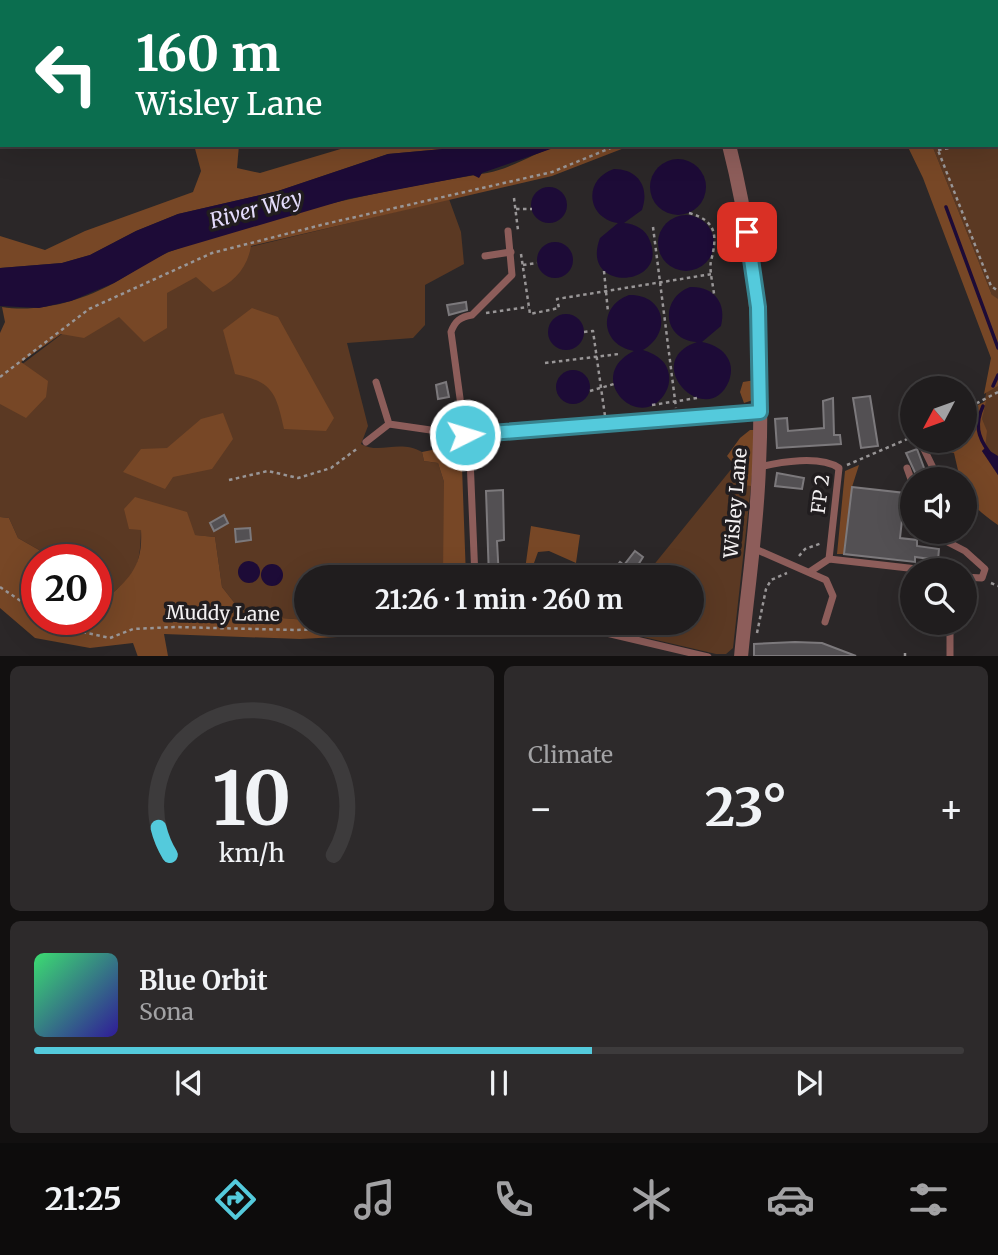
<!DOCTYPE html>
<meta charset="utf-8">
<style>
:root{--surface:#201d1e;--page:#2d2a2b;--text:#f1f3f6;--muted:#a2a2a4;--line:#3d3b3c;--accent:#54cadc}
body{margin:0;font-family:Merriweather,serif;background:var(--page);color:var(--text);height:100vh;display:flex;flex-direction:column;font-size:26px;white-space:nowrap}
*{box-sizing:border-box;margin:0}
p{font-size:23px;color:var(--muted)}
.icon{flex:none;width:38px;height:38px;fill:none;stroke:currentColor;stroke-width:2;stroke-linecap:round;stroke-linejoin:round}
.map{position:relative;height:656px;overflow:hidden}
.side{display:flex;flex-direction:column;gap:10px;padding:10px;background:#121010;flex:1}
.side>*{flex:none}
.guide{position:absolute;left:0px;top:0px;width:999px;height:147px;box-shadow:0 7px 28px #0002,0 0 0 2px var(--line);background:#0b6e4f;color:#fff;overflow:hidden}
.needle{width:46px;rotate:229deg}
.controls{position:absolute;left:900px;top:376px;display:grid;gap:14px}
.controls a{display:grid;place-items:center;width:77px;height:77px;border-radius:50%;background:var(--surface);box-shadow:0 7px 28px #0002,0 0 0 2px var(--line);font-size:35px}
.speed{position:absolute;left:21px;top:544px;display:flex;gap:14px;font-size:35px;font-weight:700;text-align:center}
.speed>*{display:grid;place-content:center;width:91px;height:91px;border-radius:50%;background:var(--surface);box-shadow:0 7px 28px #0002,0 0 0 2px var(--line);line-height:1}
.speed .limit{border:10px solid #d22;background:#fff;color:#111}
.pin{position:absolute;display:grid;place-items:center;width:60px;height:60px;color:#fff;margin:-30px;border-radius:14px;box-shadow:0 4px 10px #0006}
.me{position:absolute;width:77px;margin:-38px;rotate:85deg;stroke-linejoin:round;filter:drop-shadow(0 0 5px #0008)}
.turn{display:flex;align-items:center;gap:24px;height:147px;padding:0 21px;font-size:32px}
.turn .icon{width:91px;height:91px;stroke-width:2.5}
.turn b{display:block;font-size:49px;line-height:60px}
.big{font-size:52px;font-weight:700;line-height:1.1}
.side .card{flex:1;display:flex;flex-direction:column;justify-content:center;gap:10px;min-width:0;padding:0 24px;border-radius:10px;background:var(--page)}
.side .dial{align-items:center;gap:0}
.dial svg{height:182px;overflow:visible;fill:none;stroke:var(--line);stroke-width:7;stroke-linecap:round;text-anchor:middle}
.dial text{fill:var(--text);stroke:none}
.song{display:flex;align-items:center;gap:21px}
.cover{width:84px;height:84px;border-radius:10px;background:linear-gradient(135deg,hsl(140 70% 55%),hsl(250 70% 35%))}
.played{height:7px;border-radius:4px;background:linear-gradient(90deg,var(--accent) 60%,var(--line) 60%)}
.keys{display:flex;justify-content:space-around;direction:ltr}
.heat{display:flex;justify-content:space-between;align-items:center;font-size:38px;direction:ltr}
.side .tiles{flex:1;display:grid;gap:10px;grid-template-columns:1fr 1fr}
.card:last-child{grid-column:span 2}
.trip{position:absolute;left:294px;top:565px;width:410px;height:70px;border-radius:35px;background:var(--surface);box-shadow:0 7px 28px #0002,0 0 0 2px var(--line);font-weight:700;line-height:70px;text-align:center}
.dock{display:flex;height:112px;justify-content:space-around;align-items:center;background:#0d0c0c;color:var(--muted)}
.dock .icon{width:49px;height:49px}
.dock .selected{color:var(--accent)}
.dock b{font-size:32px;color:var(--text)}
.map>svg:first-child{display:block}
.green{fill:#5b3923}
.forest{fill:#774726}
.water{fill:#1d0b37}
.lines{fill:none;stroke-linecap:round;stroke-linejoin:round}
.stream{stroke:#1d0b37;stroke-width:3.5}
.building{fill:#535053;stroke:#7c797c;stroke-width:2}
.path{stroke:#999697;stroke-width:2.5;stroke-dasharray:3.5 3.5;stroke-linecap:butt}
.lane{stroke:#8d5d5a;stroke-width:7}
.street{stroke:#8d5d5a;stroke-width:14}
.route-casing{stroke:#37838f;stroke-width:18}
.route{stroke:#54cadc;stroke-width:12}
.labels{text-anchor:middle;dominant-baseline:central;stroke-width:7;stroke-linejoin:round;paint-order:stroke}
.street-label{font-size:19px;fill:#f4f1f2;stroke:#211d1f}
.water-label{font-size:21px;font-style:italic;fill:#e4dcfc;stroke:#211d1f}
</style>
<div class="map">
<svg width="998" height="657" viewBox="0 0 998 657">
<rect width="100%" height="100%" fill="#2b2728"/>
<g class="green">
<path d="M927,0H998V475C993,468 986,460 983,452C975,434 990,382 991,361C992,347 980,327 975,314L992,295L932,145H998V2Z"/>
<path d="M449,199L461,232L464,264L425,285V325L413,338L347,343L368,426L361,444C380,455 398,439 422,452L424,461L438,463L444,482V577L306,578V620L244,615L222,587L215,537L141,530C140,572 135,574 103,601H96V560H45L39,550L18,538L9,518L0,517V381L91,312L213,256Z"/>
<path d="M733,467L751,486L733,648L726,654H716L605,628L609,623H691V578L644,577Z"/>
</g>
<g class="forest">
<path d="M194,145H239L237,168L260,173L354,145H487L388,154L278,191L178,214L136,231L90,255L62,263L0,268V236L45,250L85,231L193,192L201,171Z"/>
<path d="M562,145H632L552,176L251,246C247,269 234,282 213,292L196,277L167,293V328L144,342L119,317L84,338L61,334L21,362L48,381L46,397L26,418L0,404V333L5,322L2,307C38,313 82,301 114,283C132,273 149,260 169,252C271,213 380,191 487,173C514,168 536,151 562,145Z"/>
<path d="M907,145H932L992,295L998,299V386L984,394L991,358L923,178Z"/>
<path d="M252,308L278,317L334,418L326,431L284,429C276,393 273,382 235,374L223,330Z"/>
<path d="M755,380L756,399L744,403L740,392L743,382Z"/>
<path d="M986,401L982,419L987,431L985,448L982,451L998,475V525C981,513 964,501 964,480L960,479L954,453L931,449L927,441H964V412Z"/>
<path d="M223,413L233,439L212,469L173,477L165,489L123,472L141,449L167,448L201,419Z"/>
<path d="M750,430H756L751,486L743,485L741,473L727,456L740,438Z"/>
<path d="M432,450L452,453L462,467L466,577L443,576L444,482L438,463L424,461L422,452Z"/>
<path d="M859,465L852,487L844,554H837L845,471Z"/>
<path d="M135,497L187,512L195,535L215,537L222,587L244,615L306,620V623H487L486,629L300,639L164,634L168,656L138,657L133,643L90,648L35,638L0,608V517L9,518L18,538L39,550L45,560H37V620H96V601H104C130,578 143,567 141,530L129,529L124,509Z"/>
<path d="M531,526L580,535L576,563L549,551L538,552L534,563L536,577H524Z"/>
</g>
<g class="water">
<path d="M487,145H562L482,173L479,178L473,175L348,199L168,252L114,283L71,301L39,308L0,306V268L62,263L90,255L136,231L178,214L278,191L388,154Z"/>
<circle cx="678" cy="187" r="28"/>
<path d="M614,169C638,169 650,187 642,210L624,223C635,224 646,229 650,241C669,288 579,293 600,238L618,223C586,218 583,179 614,169Z"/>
<circle cx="549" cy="205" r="18"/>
<circle cx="686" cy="243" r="28"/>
<circle cx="555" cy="260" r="18"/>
<path d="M690,287C714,286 727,303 721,326L702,342C721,345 737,360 729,381C708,432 638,362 697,342C663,340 659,299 690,287Z"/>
<path d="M629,295C665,294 673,333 643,350C655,354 667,360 669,375C670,382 668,389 664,395C638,433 583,376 634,351C601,345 597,307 629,295Z"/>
<circle cx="566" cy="332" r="18"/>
<circle cx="573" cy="387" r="17"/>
<path d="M985,448L998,456V475L982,451Z"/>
<circle cx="249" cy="572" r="11"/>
<circle cx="272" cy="575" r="11"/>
</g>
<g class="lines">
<g class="stream">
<path d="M946,207L998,348"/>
<path d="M993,386L998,375"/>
<path d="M983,406C975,424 977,436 989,452"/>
</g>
</g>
<g class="building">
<path d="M466,302L467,310L449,315L447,305Z"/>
<path d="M446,382L449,397L438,399L436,385Z"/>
<path d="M870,396L878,446L861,448L853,398Z"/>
<path d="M833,398L834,435H840L841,444L777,448L775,419L787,418L788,431L824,428L823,401Z"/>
<path d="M917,449L927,476L918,479L906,453Z"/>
<path d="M777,473L804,478L802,489L775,486Z"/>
<path d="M852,487L905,493L900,538L917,540V546L939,549L938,560L915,557V562L844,554Z"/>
<path d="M503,490L504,540L497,541L499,578H489L486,491Z"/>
<path d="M224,515L228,523L214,531L210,523Z"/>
<path d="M250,528L251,540L236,542L235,529Z"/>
<path d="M635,551L643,557L630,578H613L616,573L613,571L620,562L624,565Z"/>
<path d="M795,642L822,643L856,656H754V644Z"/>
</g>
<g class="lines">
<g class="path">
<path d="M936,145L991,286L998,291"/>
<path d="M938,150L969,145"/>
<path d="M514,198L518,230"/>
<path d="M516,209H532"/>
<path d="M689,213C718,221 717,237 711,261C709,270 713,284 714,294"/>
<path d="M653,227L676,408"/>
<path d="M521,254L530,314L559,308L557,299L712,274"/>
<path d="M523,265L537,263"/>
<path d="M604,271L608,312"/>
<path d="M486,313L528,307"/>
<path d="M584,332L593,331L605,416"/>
<path d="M545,363L619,354"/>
<path d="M0,377L89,309L212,253L325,224L552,172L618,145"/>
<path d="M590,391L614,384"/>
<path d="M652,405L697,398"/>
<path d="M964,410L998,392"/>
<path d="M847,465L912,437"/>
<path d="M229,480L268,471L298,478L331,468L358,448"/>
<path d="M799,556L805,549L822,543"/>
<path d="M991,583L998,586"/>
<path d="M0,587L37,612"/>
<path d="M50,620L69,629L110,638L133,629L174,627L296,630L485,623"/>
<path d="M757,633L766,589L771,580L787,573"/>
<path d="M905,653V657"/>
</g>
<g class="lane">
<path d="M485,256L511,252"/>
<path d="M376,382L389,424L465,435L760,412"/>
<path d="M469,434L475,578"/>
<path d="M465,435L451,332C455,321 460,317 472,315L512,275L508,231"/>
<path d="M920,441L939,480"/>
<path d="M366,442L389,424"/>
<path d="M759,467C780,462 820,455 839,468L829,559"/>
<path d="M907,468L912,482"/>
<path d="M913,532L938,537"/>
<path d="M938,532V537L965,551L985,569L982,578L964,577"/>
<path d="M753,548L826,580L833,596L825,622"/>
<path d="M811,571L829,559L926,570"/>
<path d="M564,623L708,657"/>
<path d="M950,623V657"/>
</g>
<g class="street">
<path d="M678,0L679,2"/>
<path d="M729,145C756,251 764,357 759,466C757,530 747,593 741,657"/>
</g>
</g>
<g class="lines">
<defs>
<path id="route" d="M465,435L760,412L758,307L747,232"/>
</defs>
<use href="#route" class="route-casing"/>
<use href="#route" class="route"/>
</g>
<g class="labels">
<g class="street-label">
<text transform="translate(820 494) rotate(-83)">FP 2</text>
<text transform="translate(735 503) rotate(-85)">Wisley Lane</text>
<text transform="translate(223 613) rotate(1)">Muddy Lane</text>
</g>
<g class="water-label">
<text transform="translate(256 209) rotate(-15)">River Wey</text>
</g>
</g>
</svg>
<div class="controls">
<a><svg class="needle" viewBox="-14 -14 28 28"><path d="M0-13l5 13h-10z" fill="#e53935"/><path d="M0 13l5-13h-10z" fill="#a2a2a4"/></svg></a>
<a><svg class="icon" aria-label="sound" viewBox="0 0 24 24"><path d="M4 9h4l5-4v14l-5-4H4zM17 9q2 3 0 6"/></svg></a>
<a><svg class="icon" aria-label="search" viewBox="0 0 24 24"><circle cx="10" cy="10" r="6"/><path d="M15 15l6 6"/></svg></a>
</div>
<div class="speed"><div class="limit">20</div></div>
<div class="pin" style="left:747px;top:232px;background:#d93025"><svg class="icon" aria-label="arrive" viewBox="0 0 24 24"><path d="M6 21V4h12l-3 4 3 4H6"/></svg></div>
<svg class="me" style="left:465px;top:435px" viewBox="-20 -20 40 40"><circle r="17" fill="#54cadc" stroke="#fff" stroke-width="3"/><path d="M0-11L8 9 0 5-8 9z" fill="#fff"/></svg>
<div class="trip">21:26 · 1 min · 260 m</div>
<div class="guide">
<div class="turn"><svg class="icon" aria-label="left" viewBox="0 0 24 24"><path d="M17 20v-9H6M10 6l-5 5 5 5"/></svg><div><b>160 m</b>Wisley Lane</div></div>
</div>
</div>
<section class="side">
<div class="tiles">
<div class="card dial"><svg viewBox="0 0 100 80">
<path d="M14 69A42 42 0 1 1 86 69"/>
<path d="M14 69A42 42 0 0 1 9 57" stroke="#54cadc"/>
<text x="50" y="56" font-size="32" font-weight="700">10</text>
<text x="50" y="72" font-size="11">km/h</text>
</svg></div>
<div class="card"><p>Climate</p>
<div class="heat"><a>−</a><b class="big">23°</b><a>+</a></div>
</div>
<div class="card">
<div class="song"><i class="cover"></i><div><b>Blue Orbit</b><p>Sona</p></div></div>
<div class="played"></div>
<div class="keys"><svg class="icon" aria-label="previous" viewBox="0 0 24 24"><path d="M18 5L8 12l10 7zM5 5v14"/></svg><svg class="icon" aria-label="pause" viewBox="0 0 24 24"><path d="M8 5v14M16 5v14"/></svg><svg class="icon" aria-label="next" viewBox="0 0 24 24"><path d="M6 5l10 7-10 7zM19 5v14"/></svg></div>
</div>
</div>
</section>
<nav class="dock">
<b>21:25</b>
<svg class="icon selected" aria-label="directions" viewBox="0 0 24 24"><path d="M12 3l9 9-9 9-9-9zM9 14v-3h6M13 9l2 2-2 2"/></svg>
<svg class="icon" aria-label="music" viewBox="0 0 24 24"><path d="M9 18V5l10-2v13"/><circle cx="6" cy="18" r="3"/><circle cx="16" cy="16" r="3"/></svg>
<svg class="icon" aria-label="phone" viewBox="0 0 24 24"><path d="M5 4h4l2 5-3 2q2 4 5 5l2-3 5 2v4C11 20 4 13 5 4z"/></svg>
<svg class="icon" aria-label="climate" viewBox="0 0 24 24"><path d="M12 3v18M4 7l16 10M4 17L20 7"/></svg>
<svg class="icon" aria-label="car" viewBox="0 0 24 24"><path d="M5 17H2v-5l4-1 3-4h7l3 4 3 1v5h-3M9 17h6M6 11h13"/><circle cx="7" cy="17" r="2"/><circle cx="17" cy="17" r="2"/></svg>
<svg class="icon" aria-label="filters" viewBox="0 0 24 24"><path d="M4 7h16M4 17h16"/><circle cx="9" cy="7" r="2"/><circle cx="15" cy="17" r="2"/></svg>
</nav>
